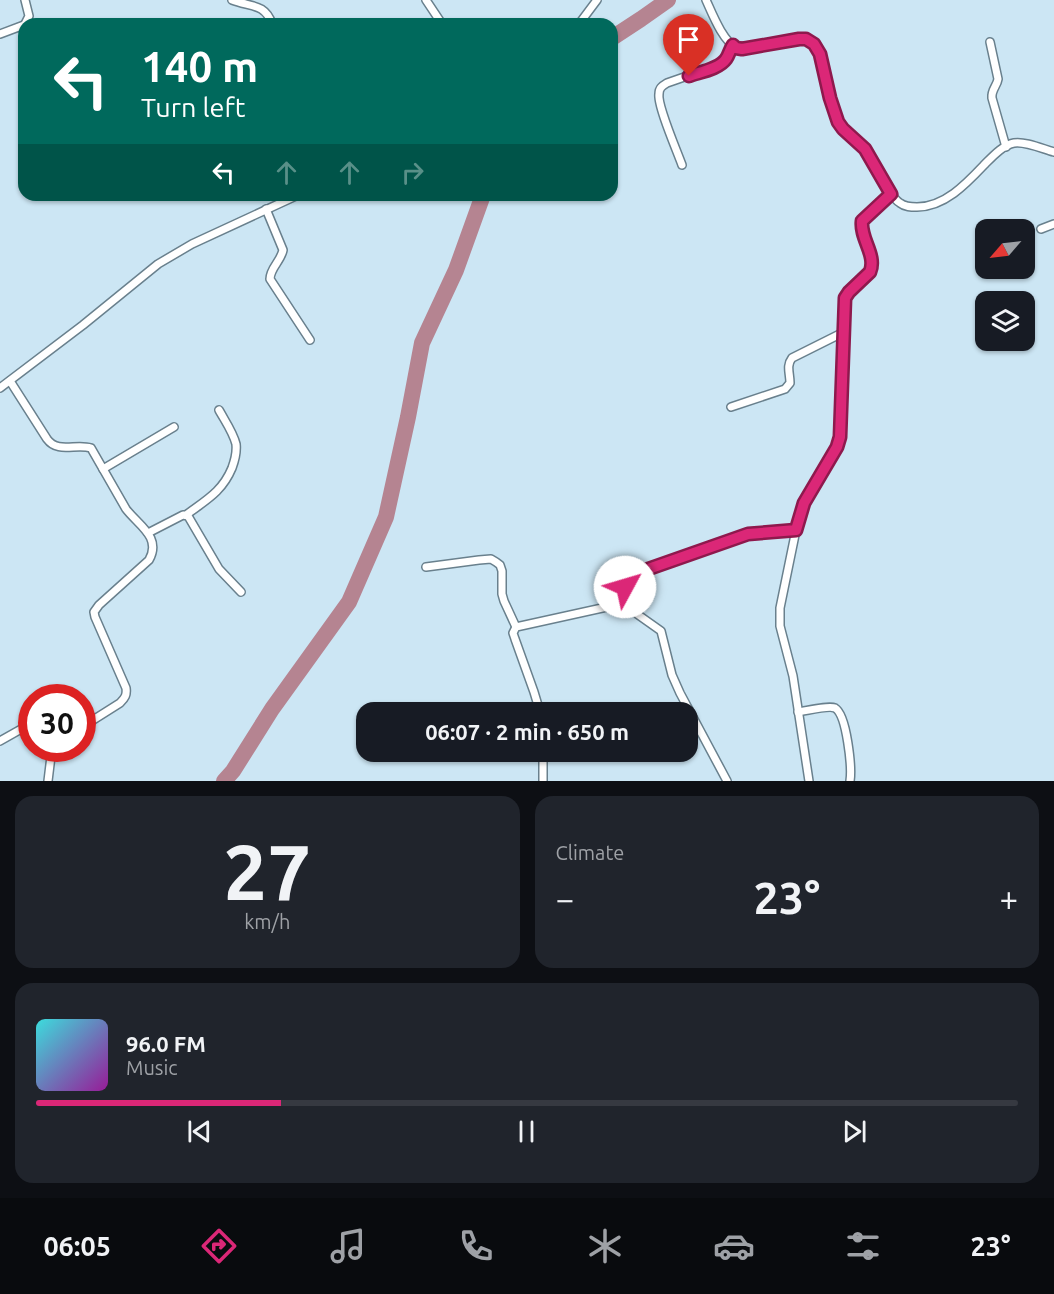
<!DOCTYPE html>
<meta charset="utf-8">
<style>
:root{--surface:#171b24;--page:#20242c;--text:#f1f3f6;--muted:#9ea1a6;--line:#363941;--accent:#db2777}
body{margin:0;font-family:Ubuntu,sans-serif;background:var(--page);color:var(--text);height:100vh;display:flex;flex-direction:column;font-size:22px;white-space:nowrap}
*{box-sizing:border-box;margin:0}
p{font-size:20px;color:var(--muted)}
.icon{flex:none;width:33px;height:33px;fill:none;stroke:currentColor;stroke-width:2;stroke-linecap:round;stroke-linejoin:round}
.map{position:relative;height:781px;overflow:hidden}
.side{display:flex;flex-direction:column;gap:15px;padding:15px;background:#0d0f14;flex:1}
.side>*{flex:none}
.top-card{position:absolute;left:18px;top:18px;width:600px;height:183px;border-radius:18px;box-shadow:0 2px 4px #0004;background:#00695c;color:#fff;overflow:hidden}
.needle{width:39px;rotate:242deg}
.fabs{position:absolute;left:975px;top:219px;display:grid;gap:12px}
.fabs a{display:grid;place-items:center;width:60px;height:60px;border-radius:12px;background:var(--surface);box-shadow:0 2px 4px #0004;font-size:30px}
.speed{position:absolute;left:18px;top:684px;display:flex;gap:12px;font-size:30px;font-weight:700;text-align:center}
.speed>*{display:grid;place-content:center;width:78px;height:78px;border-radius:50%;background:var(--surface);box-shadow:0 2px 4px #0004;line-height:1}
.speed .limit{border:9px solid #d22;background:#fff;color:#111}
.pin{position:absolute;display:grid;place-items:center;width:51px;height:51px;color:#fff;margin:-62px -26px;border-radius:50% 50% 50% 0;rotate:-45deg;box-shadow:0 0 6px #0007}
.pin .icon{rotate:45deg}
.me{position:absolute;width:66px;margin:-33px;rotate:51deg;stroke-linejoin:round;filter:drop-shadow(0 0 4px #0008)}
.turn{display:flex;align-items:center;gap:21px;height:126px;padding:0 24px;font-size:27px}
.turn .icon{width:78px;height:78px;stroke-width:2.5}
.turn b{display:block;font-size:42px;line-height:51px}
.lanes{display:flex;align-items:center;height:57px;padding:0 24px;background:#0003;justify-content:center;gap:30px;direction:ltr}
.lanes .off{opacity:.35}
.big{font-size:45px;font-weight:700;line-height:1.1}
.side .card{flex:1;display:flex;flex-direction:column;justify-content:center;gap:9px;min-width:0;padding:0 21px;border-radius:18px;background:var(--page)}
.side .dial{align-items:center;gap:0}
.dial b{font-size:78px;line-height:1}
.song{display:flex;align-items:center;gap:18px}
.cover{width:72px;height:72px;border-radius:9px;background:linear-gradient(135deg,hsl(180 70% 55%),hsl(300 70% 35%))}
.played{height:6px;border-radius:3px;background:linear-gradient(90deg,var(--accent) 25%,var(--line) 25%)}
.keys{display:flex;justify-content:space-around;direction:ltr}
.heat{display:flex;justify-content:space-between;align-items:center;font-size:33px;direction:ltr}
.side .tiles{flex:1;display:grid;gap:15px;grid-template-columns:1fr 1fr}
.card:last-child{grid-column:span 2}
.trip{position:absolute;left:356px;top:702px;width:342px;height:60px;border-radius:18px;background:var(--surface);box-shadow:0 2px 4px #0004;font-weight:700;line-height:60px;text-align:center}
.tabs{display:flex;height:96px;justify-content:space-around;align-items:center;background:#090b0e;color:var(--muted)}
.tabs .icon{width:42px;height:42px}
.tabs .current{color:var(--accent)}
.tabs b{font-size:27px;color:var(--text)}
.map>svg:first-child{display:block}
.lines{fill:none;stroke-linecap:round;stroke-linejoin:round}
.river{stroke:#b58491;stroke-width:16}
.street-casing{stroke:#69808d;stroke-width:10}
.street{stroke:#fff;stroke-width:7}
.route-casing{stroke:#8e194d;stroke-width:15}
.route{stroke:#db2777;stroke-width:10}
</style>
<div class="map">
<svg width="1054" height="781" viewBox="0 0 1054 781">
<rect width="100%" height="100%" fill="#cce6f4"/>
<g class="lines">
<g class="river">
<path d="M612,38L641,19L668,0"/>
<path d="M224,781L233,771L272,709L349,602L386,517L408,417L422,343L456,270L483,195"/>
</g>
<defs>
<g id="street">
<path d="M232,0C250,7 265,3 272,24"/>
<path d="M426,0L442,24"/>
<path d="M706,0C712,13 723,42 737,48C746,52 788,41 799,39C804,39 808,39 812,43C824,53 829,102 837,120C844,134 857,138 866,149C875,162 888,196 900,203C905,207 911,207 917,207C945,207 967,183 985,164C993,156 1003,145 1014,143C1025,141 1043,149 1054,152"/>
<path d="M25,24L29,16L25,0"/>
<path d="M579,24L597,0"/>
<path d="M0,34L24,25"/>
<path d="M990,42L998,79C997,86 991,90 992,98L1006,147"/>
<path d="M682,165C677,151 657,105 659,94C659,88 662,86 667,83L716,66L725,59L733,45"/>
<path d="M266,209L283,250C281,261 270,268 270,279L310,340"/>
<path d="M1041,229L1054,224"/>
<path d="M10,381L47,439C58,454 76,443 91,448L126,509C138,525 162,537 149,560L99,605L94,612L95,617L126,688C127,695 125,698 120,703L82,727"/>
<path d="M0,388L83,325L158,264L192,244L298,195"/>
<path d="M731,407L785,389L790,383C790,373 786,366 792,358L844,332"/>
<path d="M103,469L174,427"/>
<path d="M186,515C206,500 222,492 232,468C235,460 237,453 236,444C233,432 225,421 219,410"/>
<path d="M148,533L183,515L188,516L219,569L241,592"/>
<path d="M426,567L479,560L491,559L496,562L500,565L502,571V594L504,601L516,627"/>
<path d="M625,603C625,591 624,581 635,574L748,534L796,530"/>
<path d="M540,712L534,692L515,639L513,633L516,627L625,603H630L637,614L661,631L672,675L680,693L727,781"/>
<path d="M798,712C806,711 829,705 835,708C847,715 852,768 850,781"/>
<path d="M0,741L23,728"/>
<path d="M48,781L52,748"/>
<path d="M543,781V752"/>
<path d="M809,781L793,676L780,626V608L796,530L804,503L837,447L840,437L845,298L849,292L870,272C877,255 860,239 862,221L891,194"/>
</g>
</defs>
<use href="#street" class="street-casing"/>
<use href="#street" class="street"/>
</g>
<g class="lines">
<defs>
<path id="route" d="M625,587L627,581L634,574L748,534L796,530L804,503L837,447L840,437L845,298L849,292L870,272C877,255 860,239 862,221L891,194L865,149L843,129L838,122L830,98L820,54L814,44L806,39H799L742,49L736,48L733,45C730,49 729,55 726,59C719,69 700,72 689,76"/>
</defs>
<use href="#route" class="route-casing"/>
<use href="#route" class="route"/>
</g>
</svg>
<div class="fabs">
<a><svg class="needle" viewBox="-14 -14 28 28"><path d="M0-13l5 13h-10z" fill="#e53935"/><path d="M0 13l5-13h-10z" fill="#9ea1a6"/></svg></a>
<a><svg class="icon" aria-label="layers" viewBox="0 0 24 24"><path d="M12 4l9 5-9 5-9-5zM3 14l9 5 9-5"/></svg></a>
</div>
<div class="speed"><div class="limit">30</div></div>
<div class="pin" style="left:689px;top:76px;background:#d93025"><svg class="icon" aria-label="arrive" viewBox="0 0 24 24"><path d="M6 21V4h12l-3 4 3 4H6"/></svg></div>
<svg class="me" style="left:625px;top:587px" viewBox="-20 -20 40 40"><circle r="19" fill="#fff"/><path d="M0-13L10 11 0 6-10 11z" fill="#db2777"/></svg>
<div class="trip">06:07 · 2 min · 650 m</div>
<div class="top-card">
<div class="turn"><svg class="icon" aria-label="left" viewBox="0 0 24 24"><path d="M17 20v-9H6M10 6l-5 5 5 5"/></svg><div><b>140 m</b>Turn left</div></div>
<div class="lanes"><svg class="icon" aria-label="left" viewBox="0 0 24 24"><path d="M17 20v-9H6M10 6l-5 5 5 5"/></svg><svg class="icon off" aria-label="ahead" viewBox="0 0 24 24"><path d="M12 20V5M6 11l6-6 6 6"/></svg><svg class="icon off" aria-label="ahead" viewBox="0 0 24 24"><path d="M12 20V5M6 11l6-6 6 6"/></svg><svg class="icon off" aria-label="right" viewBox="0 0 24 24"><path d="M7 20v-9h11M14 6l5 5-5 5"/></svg></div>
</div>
</div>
<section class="side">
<div class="tiles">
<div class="card dial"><b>27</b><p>km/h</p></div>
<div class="card"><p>Climate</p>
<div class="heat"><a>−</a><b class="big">23°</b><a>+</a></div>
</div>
<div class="card">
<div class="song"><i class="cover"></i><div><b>96.0 FM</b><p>Music</p></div></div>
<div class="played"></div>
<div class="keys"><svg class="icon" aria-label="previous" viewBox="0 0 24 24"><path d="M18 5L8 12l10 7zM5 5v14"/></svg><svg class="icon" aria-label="pause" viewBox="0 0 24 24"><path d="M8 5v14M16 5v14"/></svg><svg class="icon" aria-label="next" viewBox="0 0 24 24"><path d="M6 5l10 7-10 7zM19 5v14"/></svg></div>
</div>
</div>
</section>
<nav class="tabs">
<b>06:05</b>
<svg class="icon current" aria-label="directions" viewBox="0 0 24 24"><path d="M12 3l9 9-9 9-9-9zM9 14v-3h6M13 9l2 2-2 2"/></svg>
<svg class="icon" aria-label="music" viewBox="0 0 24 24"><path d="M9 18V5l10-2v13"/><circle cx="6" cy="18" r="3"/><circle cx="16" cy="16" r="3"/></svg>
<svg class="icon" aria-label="phone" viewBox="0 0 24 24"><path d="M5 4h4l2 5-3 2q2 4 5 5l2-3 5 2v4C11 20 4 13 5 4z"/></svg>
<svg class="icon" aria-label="climate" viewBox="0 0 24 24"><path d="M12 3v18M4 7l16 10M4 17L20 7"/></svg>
<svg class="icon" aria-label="car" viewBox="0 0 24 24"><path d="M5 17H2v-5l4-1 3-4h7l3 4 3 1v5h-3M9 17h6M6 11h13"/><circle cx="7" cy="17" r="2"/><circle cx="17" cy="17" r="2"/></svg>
<svg class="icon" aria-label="filters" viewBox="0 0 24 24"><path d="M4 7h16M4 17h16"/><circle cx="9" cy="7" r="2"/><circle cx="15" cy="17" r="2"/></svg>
<b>23°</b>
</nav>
